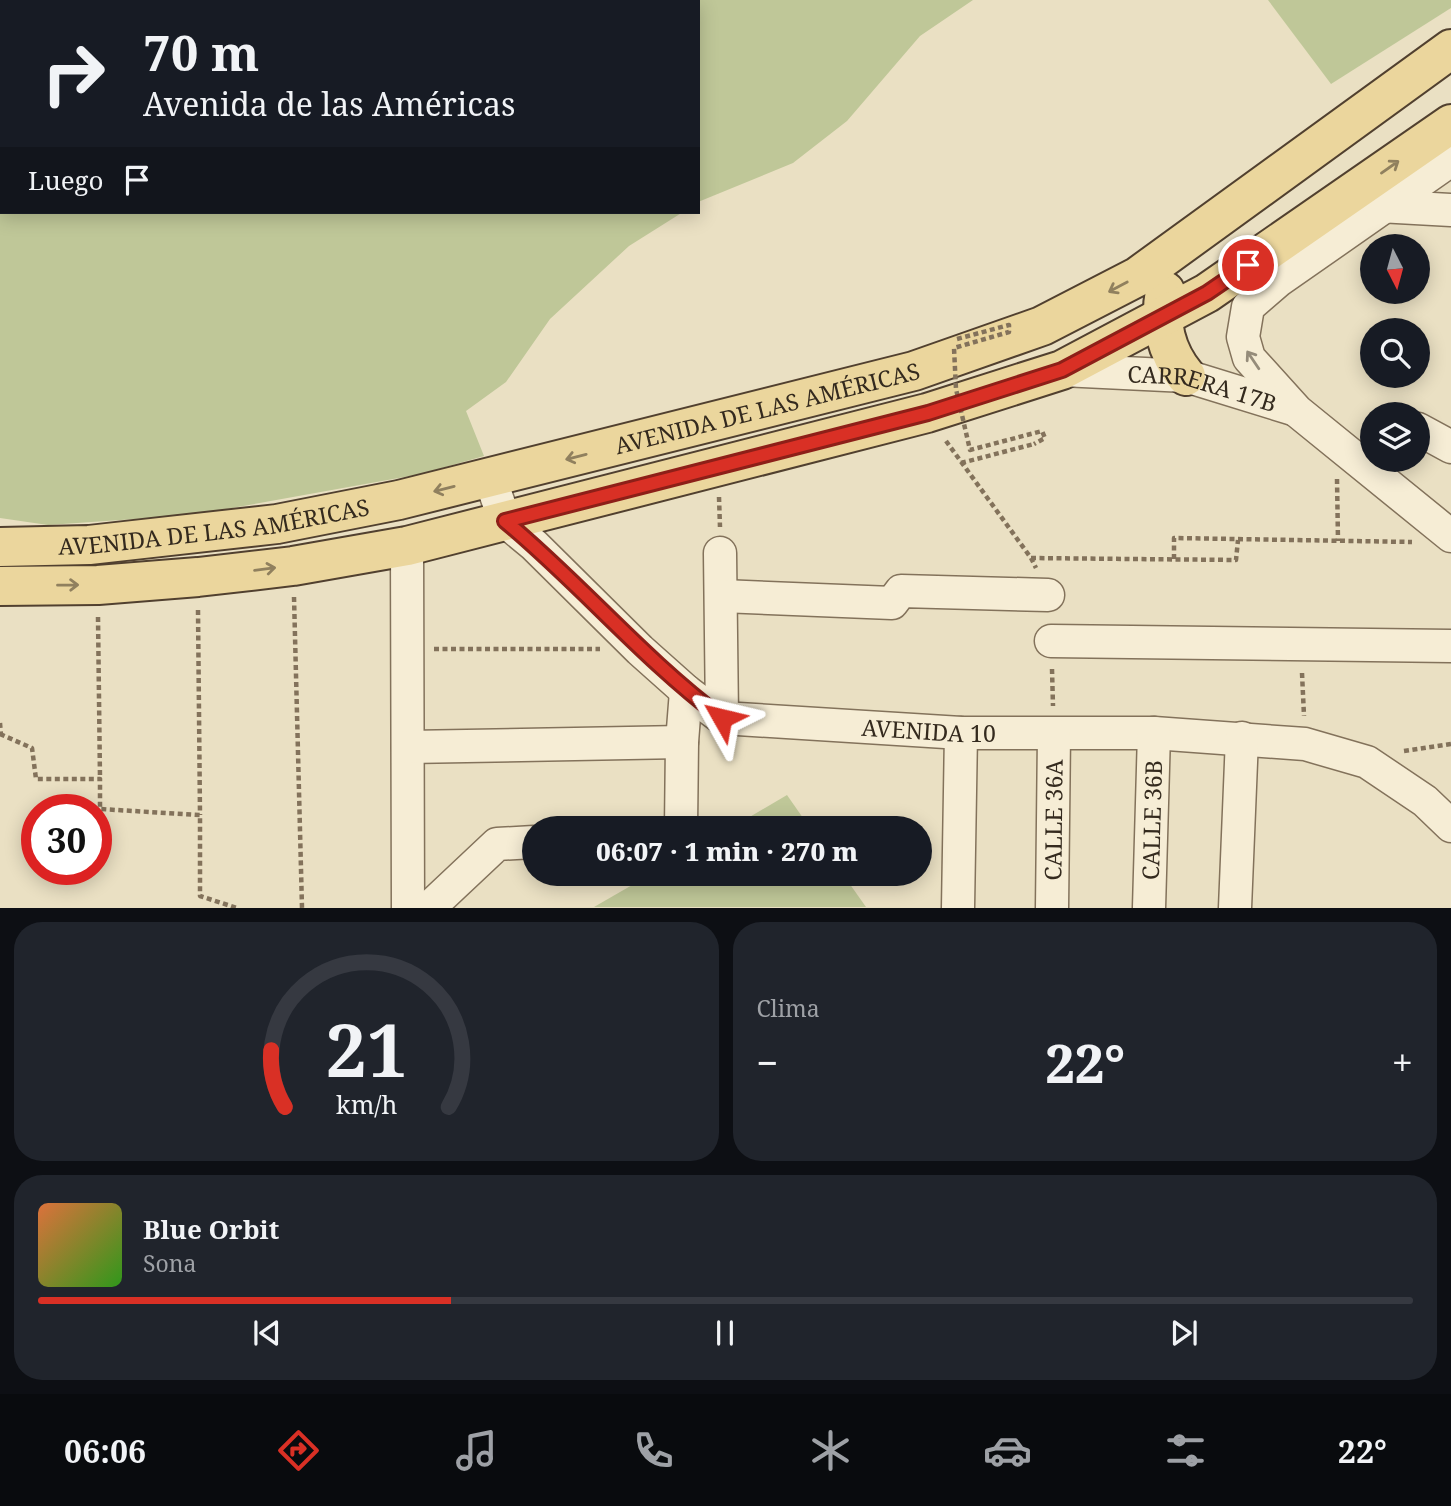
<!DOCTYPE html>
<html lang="es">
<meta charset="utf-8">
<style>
:root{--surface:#171b24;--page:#20242c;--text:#f1f3f6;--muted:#9ea1a6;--line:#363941;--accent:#d93025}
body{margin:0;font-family:"Noto Serif",serif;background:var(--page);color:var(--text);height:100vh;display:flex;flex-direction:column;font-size:26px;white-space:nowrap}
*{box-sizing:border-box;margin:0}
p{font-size:23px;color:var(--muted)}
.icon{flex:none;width:38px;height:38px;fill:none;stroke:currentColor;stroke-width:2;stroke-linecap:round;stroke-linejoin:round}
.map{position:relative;height:908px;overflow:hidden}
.drawer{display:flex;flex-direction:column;gap:14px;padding:14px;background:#0d0f14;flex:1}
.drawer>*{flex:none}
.banner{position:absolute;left:0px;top:0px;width:700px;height:214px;box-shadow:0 4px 18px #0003;background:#171b24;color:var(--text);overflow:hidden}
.needle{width:46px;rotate:174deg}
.buttons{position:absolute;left:1360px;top:234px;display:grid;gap:14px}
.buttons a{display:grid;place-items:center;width:70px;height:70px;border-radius:50%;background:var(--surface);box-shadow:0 4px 18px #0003;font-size:35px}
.speed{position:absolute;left:21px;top:794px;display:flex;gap:14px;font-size:35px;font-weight:700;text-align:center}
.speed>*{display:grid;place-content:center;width:91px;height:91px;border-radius:50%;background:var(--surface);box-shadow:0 4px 18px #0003;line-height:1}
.speed .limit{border:10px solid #d22;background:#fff;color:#111}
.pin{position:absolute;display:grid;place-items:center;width:60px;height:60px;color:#fff;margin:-30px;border:4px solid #fff;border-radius:50%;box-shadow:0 2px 7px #0007}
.me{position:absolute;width:77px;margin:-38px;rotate:307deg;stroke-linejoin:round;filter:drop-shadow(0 0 5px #0008)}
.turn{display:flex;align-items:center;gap:24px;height:147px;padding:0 28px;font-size:32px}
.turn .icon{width:91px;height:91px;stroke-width:2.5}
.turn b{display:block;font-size:49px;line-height:60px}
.then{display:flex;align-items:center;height:66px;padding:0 28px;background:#0003;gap:14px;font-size:26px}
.big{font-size:52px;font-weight:800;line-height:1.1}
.drawer .card{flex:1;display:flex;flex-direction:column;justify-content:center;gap:10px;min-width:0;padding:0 24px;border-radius:28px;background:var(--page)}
.drawer .dial{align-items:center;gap:0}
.dial svg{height:182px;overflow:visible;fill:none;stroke:var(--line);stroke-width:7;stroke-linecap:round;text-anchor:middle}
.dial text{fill:var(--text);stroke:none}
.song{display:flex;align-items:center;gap:21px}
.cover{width:84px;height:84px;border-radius:10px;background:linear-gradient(135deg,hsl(20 70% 55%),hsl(110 70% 35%))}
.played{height:7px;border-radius:4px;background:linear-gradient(90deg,var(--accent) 30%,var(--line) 30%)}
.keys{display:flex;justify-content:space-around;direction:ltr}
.heat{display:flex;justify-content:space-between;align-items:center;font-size:38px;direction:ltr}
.drawer .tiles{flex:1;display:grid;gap:14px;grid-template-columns:1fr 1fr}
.card:last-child{grid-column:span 2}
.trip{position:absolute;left:522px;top:816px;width:410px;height:70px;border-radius:35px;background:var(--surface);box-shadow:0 4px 18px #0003;font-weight:800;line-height:70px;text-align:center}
.menu{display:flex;height:112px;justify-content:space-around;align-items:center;background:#090b0e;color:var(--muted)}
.menu .icon{width:49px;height:49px}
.menu .on{color:var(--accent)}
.menu b{font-size:32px;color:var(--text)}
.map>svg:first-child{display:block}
.green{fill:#bfc798}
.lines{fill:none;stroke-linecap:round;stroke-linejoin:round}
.minor-casing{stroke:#83725b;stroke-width:35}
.major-casing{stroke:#51402f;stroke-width:42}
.path{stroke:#83725b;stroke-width:4.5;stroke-dasharray:5 3.5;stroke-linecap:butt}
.minor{stroke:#f6edd5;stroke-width:32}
.major{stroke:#ebd69d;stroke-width:38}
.path-bridge{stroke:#83725b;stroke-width:4.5;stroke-dasharray:5 3.5;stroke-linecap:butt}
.oneway{stroke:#90805e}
.oneway2{stroke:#958c7a}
.route-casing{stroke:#8d1f18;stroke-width:18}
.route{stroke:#d93025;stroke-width:12}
.labels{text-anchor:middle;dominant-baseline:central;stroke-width:7;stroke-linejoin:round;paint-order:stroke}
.street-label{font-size:23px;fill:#342a1e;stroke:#f2ead2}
</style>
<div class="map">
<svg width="1451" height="908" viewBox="0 0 1451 908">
<rect width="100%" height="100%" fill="#eae0c3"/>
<g class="green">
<path d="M410,0H973L920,36L847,121L793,163L698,202V2H407Z"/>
<path d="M1268,0H1451V8L1331,84Z"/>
<path d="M0,90L2,212H683L629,246L550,319L506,382L466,411L484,456L421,474L193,515L48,525L0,518Z"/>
<path d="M787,795L810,828H731Z"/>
<path d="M653,873H842L866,907H594Z"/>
</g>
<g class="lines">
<defs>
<g id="minor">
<path d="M1451,160L1278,281L1248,307L1243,337L1249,358L1297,411L1451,536"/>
<path d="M1379,206L1451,210"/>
<path id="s1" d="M1062,370L1186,376L1293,409"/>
<path d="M1418,429L1451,447"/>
<path id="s2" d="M490,478L505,521L534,545L640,650L686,691L722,718L961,733H1154L1305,744L1367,762L1425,801L1451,826"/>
<path d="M407,546L408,908"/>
<path d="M720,553L722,718"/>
<path d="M722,596L892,603L901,591L1048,595"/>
<path d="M1051,641L1451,646"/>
<path d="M408,747L682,742"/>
<path d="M681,828L682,742L686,691"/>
<path d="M429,908L497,844L534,842"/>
<path d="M958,908L961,733"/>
<path id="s3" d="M1052,908L1054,735"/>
<path id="s4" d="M1149,908L1154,733"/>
<path d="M1235,908L1242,738"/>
</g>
<g id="major">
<path d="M1165,291C1159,322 1166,352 1186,376"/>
<path id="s5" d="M0,547L89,545L277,524L399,500L914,371L1042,326L1137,277L1451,49"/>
<path d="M0,586L98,585L198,577L293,566L407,546L927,413L1062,370L1207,293L1451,124"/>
</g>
</defs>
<use href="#minor" class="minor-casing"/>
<use href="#major" class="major-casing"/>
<g class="path">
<path d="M946,441L1031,558L1036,568"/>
<path d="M961,463L1034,444"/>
<path d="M1337,479L1338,541"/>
<path d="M719,497L720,527"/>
<path d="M1031,558L1236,560L1238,540"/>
<path d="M1174,559V538L1412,542"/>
<path d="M294,597L302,908"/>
<path d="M198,610L200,815"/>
<path d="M98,617L100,779"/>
<path d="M434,649H600"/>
<path d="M1052,669L1053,706"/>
<path d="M1302,673L1304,716"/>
<path d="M0,723L1,735"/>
<path d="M0,734L32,748L36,779H100V809L200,815V896L237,908"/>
<path d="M1404,751L1451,744"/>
</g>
<use href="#minor" class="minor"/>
<use href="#major" class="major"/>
<path class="path-bridge" d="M957,339L1009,325V332L954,348L956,389L970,450L1042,431L1045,438L1034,444"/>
</g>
<defs><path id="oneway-shaft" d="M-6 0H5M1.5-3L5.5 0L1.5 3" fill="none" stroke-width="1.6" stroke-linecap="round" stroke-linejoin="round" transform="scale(1.75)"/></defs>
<g class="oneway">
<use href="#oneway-shaft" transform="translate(1390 167) rotate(-35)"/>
<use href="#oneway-shaft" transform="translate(1118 287) rotate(152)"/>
<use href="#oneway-shaft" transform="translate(576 457) rotate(166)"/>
<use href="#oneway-shaft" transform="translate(444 489) rotate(166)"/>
<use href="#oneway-shaft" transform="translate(265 569) rotate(-7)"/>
<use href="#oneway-shaft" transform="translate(68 585) rotate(-1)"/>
</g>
<use class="oneway2" href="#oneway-shaft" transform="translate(1253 360) rotate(-124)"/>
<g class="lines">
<defs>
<path id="route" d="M722,718C642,658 581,584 505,521L928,413L1062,370L1207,293L1248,265"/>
</defs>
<use href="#route" class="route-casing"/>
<use href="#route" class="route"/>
</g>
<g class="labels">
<g class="street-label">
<text stroke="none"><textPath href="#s1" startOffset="142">CARRERA 17B</textPath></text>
<text stroke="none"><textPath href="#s5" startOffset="782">AVENIDA DE LAS AMÉRICAS</textPath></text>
<text stroke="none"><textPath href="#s5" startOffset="215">AVENIDA DE LAS AMÉRICAS</textPath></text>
<text stroke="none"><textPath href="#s2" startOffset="546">AVENIDA 10</textPath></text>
<text stroke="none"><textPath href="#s4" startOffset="88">CALLE 36B</textPath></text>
<text stroke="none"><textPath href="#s3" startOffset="88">CALLE 36A</textPath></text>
</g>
</g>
</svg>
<div class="buttons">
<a><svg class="needle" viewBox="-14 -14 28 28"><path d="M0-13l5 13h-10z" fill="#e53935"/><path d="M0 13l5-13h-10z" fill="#9ea1a6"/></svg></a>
<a><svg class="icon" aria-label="search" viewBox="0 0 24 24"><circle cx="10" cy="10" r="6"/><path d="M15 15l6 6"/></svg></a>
<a><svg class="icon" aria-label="layers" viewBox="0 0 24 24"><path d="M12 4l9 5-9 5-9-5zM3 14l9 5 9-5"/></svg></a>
</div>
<div class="speed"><div class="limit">30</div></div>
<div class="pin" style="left:1248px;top:265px;background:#d93025"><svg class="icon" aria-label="arrive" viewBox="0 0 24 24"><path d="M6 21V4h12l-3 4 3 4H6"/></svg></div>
<svg class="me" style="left:722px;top:718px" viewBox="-20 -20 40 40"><path d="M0-17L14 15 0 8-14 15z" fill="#d93025" stroke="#fff" stroke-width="4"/></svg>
<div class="trip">06:07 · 1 min · 270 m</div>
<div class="banner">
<div class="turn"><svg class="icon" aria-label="right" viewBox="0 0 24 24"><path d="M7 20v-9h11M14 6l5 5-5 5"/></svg><div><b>70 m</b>Avenida de las Américas</div></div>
<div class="then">Luego<svg class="icon" aria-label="arrive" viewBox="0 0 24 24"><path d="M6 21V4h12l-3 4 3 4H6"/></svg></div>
</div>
</div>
<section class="drawer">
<div class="tiles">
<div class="card dial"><svg viewBox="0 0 100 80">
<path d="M14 69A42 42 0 1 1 86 69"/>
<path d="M14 69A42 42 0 0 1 8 44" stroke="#d93025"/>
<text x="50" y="56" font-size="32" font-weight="700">21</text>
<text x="50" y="72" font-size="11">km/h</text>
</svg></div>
<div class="card"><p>Clima</p>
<div class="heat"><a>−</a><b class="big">22°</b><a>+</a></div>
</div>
<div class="card">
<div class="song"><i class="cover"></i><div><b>Blue Orbit</b><p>Sona</p></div></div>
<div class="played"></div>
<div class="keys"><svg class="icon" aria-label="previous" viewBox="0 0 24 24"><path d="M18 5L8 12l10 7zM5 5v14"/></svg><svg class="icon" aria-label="pause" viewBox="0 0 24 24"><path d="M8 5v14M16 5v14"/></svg><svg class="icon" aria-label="next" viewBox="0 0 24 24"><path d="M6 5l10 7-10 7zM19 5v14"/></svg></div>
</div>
</div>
</section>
<nav class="menu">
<b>06:06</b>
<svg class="icon on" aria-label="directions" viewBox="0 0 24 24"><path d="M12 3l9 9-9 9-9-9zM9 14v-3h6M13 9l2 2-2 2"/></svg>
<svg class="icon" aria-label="music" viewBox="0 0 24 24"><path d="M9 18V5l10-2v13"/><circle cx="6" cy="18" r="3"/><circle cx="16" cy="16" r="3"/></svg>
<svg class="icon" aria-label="phone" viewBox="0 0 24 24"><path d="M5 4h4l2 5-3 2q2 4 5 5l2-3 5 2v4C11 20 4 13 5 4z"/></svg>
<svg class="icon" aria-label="climate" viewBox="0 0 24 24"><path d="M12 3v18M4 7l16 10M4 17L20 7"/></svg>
<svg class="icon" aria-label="car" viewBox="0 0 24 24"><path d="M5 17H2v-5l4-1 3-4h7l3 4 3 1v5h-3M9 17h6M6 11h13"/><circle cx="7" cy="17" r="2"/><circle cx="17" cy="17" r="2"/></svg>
<svg class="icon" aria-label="filters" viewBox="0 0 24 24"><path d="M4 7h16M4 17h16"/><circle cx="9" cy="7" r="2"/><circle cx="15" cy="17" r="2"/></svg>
<b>22°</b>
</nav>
